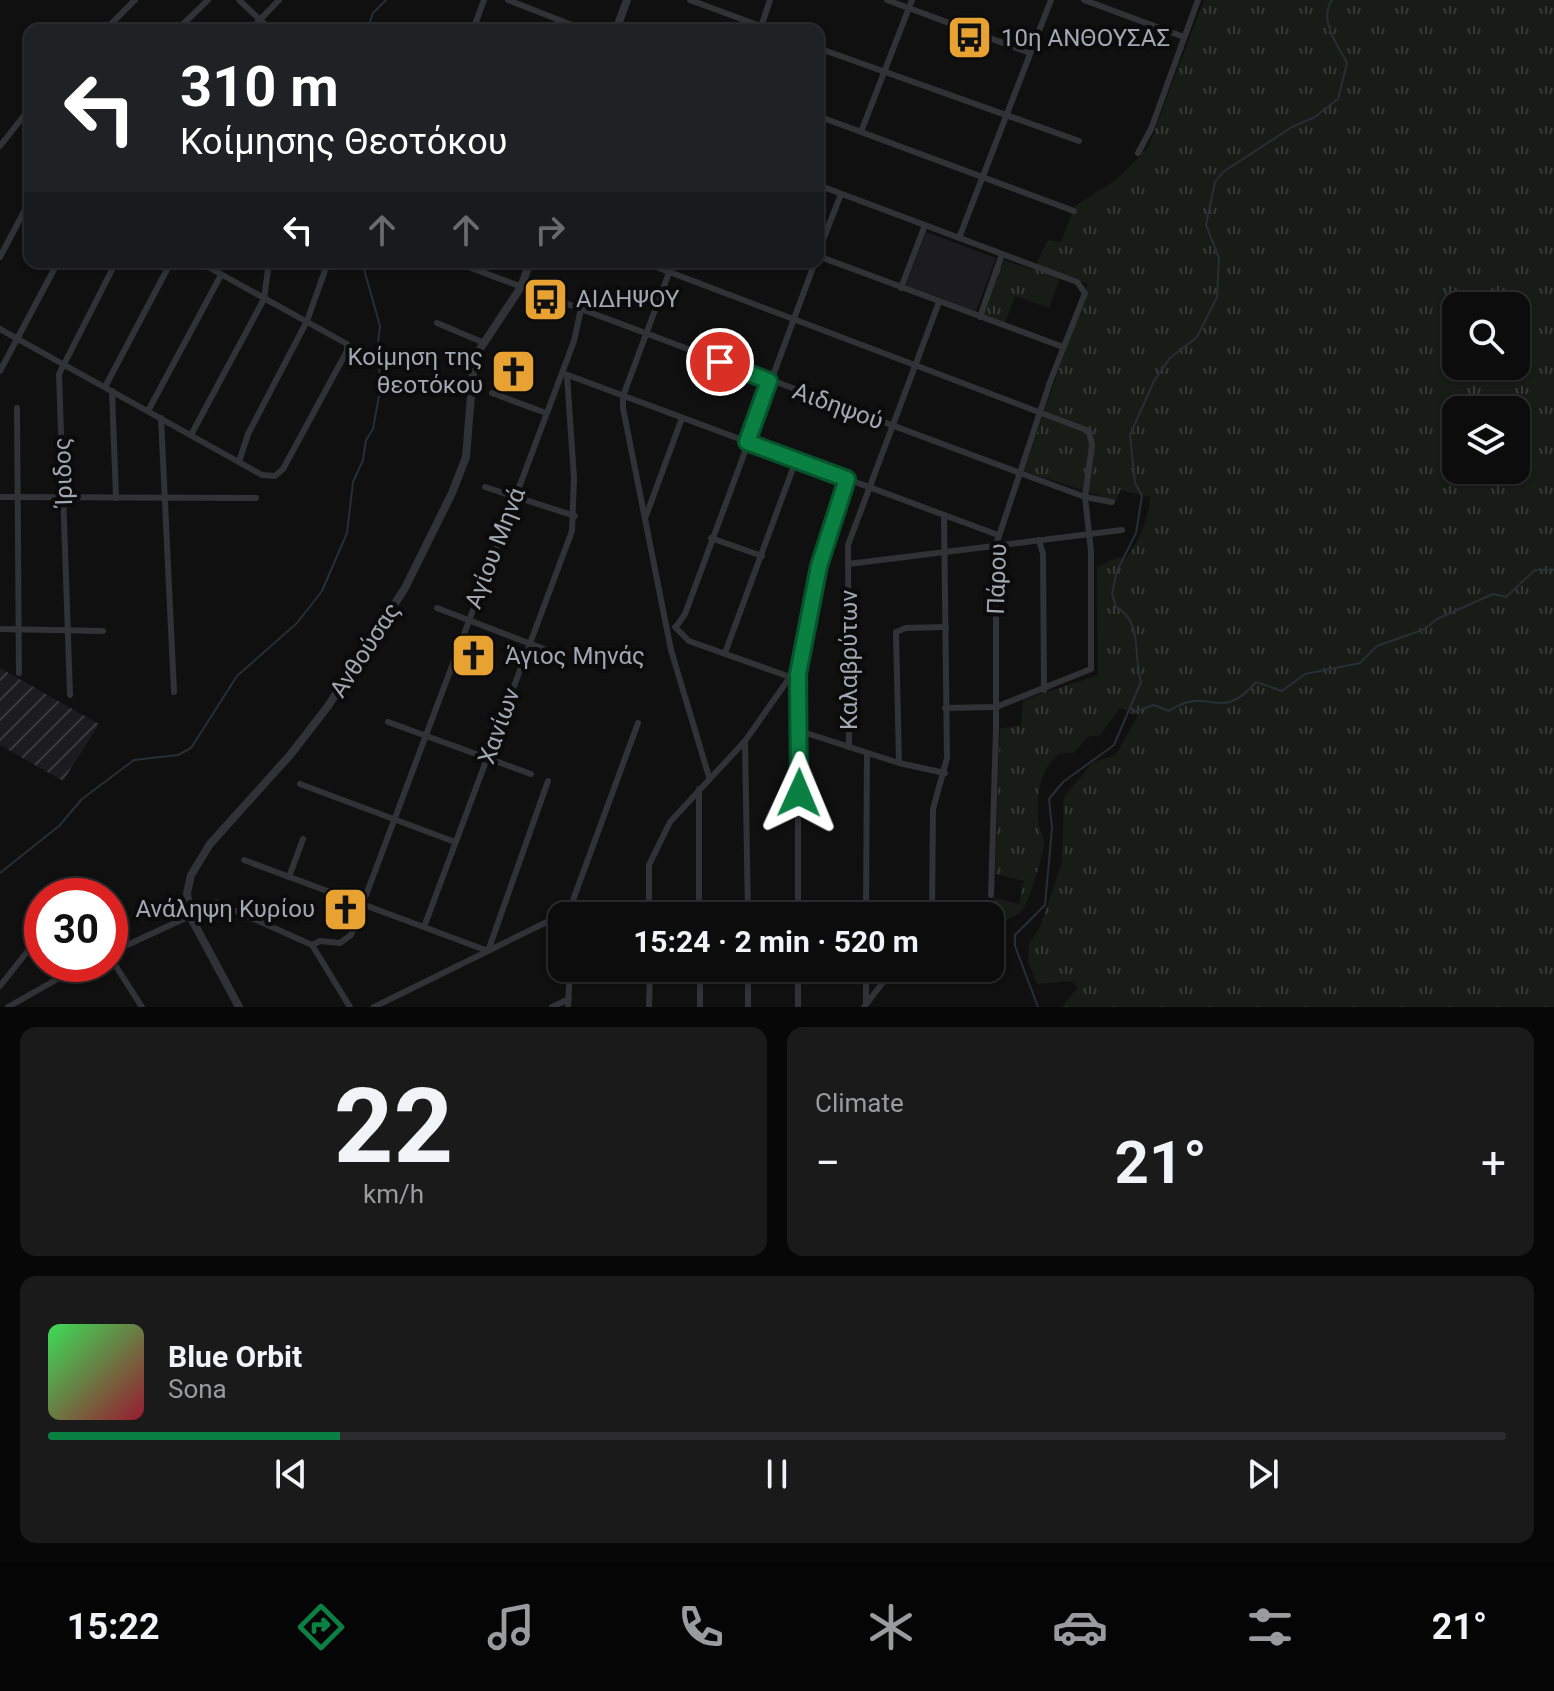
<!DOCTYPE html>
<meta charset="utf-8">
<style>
:root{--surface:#0c0c0d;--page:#1a1a1b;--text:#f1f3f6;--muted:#9a9b9d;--line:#2c2c2e;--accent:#0b8043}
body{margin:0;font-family:Roboto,sans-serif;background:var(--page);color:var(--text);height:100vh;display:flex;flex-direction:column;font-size:30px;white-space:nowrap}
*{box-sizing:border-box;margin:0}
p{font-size:26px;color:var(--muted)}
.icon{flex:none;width:44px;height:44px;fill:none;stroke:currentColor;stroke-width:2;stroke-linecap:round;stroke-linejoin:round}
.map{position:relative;height:1007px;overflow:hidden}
.drawer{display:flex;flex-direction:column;gap:20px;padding:20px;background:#070707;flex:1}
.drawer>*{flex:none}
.guide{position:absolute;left:24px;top:24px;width:800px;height:244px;border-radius:16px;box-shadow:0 2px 6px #0004,0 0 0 2px var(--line);background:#202124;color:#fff;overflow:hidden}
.controls{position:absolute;left:1442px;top:292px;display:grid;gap:16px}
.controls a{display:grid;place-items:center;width:88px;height:88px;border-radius:16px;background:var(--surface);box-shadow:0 2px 6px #0004,0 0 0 2px var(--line);font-size:40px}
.speed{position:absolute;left:24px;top:878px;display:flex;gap:16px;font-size:40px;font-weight:700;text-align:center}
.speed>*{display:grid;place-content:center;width:104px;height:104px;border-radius:50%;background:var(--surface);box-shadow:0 2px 6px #0004,0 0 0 2px var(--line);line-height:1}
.speed .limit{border:12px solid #d22;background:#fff;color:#111}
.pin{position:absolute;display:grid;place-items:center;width:68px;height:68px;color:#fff;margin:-34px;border:4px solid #fff;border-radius:50%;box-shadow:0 2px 8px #0007}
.me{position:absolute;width:88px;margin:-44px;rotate:1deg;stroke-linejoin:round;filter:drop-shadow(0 0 6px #0008)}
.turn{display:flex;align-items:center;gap:28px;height:168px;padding:0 24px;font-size:36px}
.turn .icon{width:104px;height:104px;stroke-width:2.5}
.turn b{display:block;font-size:56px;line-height:68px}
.lanes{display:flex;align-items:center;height:76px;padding:0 24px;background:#0003;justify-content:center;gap:40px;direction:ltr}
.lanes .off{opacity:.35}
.big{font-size:60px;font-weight:700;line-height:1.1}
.drawer .widget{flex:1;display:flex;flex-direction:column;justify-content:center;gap:12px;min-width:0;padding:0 28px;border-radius:16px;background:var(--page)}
.drawer .dial{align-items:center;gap:0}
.dial b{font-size:104px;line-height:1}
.song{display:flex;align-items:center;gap:24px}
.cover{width:96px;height:96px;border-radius:12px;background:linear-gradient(135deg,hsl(130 70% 55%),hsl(350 70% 35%))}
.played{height:8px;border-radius:4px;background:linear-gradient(90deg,var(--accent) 20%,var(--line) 20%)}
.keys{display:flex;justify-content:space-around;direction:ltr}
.heat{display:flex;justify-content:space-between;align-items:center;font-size:44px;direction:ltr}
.drawer .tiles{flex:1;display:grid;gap:20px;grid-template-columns:1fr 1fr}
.widget:last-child{grid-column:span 2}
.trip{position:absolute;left:548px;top:902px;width:456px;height:80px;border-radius:16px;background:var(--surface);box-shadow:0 2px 6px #0004,0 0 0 2px var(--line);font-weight:700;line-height:80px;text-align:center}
.menu{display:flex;height:128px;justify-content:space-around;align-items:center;background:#050505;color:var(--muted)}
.menu .icon{width:56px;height:56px}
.menu .on{color:var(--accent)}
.menu b{font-size:36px;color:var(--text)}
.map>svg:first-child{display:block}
.built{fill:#1c1c1e}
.industrial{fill:url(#industrial-furrows)}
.grass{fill:url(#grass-tufts);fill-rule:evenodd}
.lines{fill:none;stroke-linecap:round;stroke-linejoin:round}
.stream{stroke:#272f34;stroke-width:2}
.minor{stroke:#313236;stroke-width:6}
.tertiary{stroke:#313236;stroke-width:8}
.route-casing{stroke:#07532c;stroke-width:20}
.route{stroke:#0b8043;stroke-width:14}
.labels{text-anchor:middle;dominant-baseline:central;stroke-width:8;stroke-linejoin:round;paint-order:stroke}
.poi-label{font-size:24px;fill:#a2a7b1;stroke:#0b0b0c;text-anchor:start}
.street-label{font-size:24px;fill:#a2a7b1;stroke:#0b0b0c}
</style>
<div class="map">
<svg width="1554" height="1007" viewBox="0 0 1554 1007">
<defs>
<pattern id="industrial-furrows" width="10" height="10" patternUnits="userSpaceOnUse" patternTransform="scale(2)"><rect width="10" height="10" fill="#1c1c1e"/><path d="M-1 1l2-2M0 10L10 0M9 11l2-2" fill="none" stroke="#3a3a3c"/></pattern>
<pattern id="grass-tufts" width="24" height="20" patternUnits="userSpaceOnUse" patternTransform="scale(2)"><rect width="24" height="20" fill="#171c17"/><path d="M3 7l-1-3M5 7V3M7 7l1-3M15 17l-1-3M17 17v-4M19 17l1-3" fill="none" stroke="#363a36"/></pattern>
</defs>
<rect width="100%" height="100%" fill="#101011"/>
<path class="built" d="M926,232L996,258L976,311L906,285Z"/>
<path class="industrial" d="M0,668L99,724L63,781L0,745Z"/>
<path class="grass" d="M1204,0H1554V1007H1062L1078,987L1070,981L1037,984L1028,962L1029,944L1040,927L1062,862L1064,797L1093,762L1116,755L1138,715L1120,708L1100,735L1088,737L1073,753H1060C1039,769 1035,799 1039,826C1040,832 1044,838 1044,844C1044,852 1029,902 1023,909C1017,917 1000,923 990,923L994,898L1019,904L1024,881L995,874L1000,728L1021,726L1023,700L1098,675L1097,567L1118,557L1124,560C1140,543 1147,519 1151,497L1120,490L1116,501L1024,471L1088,284L1061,274L1049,308L1015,296L1004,325L982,317L1003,260L1033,270L1048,240L1061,242L1075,206L1116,180L1148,148ZM1456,306H1516V366H1456ZM1456,410H1516V470H1456Z"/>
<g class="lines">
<g class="stream">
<path d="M367,30L373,13L386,0"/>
<path d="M1131,713L1154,705L1169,711C1173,709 1176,706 1180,705C1211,690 1222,722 1256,682L1282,691L1305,674L1360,663L1377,646L1425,629L1437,619L1493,594L1506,597L1535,570H1554"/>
<path d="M0,873L59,826L82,799L134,760L178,755L191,748L237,676L297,623L322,591L347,533L353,482L363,460L366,440L373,429L381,385L377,350L380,326L362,262"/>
<path d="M1038,1007L1015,946V935L1045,905L1052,828L1049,799L1063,782L1114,745L1141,682C1133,655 1143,621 1116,607L1112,593L1117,571L1136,533L1142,496L1135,483L1130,435L1154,381L1170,358L1197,337L1217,297L1219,258L1206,225L1215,182L1223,172L1292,127L1315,117L1338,99L1347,63C1338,45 1318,20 1332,0"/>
</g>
<g class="minor">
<path d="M239,0L271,30"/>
<path d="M508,0L585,30"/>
<path d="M690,0L771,30"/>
<path d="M887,0L1030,53"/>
<path d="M1084,0L1184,37"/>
<path d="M761,27L770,0"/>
<path d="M105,30L135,0"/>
<path d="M177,30L208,0"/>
<path d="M250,30L279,0"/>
<path d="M473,30L484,0"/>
<path d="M818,48L1079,141"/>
<path d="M818,116L1074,211"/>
<path d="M861,132L912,0"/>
<path d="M0,146L30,108"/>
<path d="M1138,153L1151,129L1198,0"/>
<path d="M818,185L1077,282L1085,293L1050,382L996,545V730L991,895"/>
<path d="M959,238L1051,0"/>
<path d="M818,253L841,194"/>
<path d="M818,256L1063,347"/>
<path d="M0,257L30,200"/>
<path d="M455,262L1020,473L1085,497L1112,502"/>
<path d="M643,262L1089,431L1092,445L1085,497L1091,551V669L996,707L945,708"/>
<path d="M673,262L623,396V408L671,650L709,777"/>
<path d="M901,288L925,225"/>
<path d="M980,317L1002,254"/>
<path d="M437,323L482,342"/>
<path d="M0,329L262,475L275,476L283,469L347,351V344L199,262"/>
<path d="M0,371L58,262"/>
<path d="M565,374L998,535"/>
<path d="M105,387L171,262"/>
<path d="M112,391L116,498"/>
<path d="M492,393L546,413"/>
<path d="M17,408L19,673"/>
<path d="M148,411L221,275"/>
<path d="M161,418L174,692"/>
<path d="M191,435L264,299L269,262"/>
<path d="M239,462L248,434L307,321L328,262"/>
<path d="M485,487L575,516"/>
<path d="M0,497L256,498"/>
<path d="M646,516L682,418"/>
<path d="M711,538L762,556"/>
<path d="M1039,540L1043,554L1044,690"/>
<path d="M848,564L1122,530"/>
<path d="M437,608L565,657"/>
<path d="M675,627L689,641L790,677"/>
<path d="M676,627L685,614L815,262"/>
<path d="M0,629L103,631"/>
<path d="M725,653L796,460"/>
<path d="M70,695L59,374L116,262"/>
<path d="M388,722L531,774"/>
<path d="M800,731L899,763L945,773"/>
<path d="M745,741L748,916"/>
<path d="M849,747L848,545L939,302"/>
<path d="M899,763L896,632L906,628L946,627"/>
<path d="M300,784L455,842"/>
<path d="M699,789V916"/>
<path d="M244,860L488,951L548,781"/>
<path d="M289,877L303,839"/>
<path d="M569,911L638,723"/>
<path d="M189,912L216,902L312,945L320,941L340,943L351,935L574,341L581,309"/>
<path d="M649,916V865L670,822L745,741L790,677L798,674"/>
<path d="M798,916V674L819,566L847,479"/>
<path d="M866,916L867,753"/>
<path d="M932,916L933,809L947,758L944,515"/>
<path d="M424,927L572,531L574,478L567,375"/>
<path d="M312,945L350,1007"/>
<path d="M110,953L190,916"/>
<path d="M110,957L142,1007"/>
<path d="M700,968V1007"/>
<path d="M748,968V1007"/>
<path d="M650,970L703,968"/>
<path d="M0,986L42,933"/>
<path d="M866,1003V968"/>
<path d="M8,1007L84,964"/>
<path d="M374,1007L569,911"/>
<path d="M552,1007L569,999"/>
<path d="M568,1007L570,968"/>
<path d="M649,1007L650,968"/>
<path d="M798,1007V968"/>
<path d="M864,1007L894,968"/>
</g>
<g class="tertiary">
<path d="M616,30L627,0"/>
<path d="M239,1007L190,916L187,893L191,875L210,844L291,754L328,706L405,588L452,493L466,457L474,358L521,287L530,262"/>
</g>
</g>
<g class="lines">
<defs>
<path id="route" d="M720,362L769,381L747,442L847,479L819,566L798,674L799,793"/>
</defs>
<use href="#route" class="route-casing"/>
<use href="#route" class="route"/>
</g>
<defs>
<symbol id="bus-square" viewBox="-11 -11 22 22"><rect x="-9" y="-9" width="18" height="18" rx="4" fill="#e7a232" stroke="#0b0b0c"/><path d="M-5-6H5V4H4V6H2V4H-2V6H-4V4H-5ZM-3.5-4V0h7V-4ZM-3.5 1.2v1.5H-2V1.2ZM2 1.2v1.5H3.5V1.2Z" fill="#111"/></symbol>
<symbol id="church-square" viewBox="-11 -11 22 22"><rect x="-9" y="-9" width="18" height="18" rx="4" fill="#e7a232" stroke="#0b0b0c"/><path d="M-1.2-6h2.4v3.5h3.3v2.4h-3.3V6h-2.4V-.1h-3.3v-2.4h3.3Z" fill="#111"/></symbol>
</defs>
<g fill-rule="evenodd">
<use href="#bus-square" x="944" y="12" width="51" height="51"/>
<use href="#bus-square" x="520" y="274" width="51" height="51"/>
<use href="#church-square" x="488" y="346" width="51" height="51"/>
<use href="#church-square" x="448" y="630" width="51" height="51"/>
<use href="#church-square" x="320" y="884" width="51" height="51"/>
</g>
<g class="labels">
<g class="poi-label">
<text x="1001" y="38">10η ΑΝΘΟΥΣΑΣ</text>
<text x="576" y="299">ΑΙΔΗΨΟΥ</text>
<text x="483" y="357" text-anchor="end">Κοίμηση της<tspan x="483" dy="28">θεοτόκου</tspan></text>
<text x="505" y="656">Άγιος Μηνάς</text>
<text x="315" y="909" text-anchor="end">Ανάληψη Κυρίου</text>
</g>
<g class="street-label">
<text transform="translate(838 406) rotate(20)">Αιδηψού</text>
<text transform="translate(63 472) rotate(-92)">Ίριδος</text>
<text transform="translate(495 548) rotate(-69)">Αγίου Μηνά</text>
<text transform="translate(997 579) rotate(-88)">Πάρου</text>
<text transform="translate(365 650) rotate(-57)">Ανθούσας</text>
<text transform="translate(849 660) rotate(-90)">Καλαβρύτων</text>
<text transform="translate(499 726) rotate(-70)">Χανίων</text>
</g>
</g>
</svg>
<div class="controls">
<a><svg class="icon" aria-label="search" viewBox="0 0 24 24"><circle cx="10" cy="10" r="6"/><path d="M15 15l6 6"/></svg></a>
<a><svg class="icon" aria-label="layers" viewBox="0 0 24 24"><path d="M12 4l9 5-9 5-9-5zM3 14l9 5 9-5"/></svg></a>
</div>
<div class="speed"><div class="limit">30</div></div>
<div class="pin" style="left:720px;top:362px;background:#d93025"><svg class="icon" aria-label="arrive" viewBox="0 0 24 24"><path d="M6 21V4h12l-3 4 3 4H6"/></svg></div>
<svg class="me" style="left:799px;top:793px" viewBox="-20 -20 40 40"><path d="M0-17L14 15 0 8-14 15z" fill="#0b8043" stroke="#fff" stroke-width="4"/></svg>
<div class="trip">15:24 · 2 min · 520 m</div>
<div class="guide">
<div class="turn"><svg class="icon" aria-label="left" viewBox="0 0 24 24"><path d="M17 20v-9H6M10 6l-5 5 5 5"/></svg><div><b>310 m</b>Κοίμησης Θεοτόκου</div></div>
<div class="lanes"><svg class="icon" aria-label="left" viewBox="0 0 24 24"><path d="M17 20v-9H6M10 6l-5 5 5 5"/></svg><svg class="icon off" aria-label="ahead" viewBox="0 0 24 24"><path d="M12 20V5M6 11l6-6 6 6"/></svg><svg class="icon off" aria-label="ahead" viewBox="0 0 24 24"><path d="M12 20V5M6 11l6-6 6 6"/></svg><svg class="icon off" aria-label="right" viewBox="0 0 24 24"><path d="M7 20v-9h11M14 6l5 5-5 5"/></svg></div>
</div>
</div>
<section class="drawer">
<div class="tiles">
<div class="widget dial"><b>22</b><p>km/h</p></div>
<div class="widget"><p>Climate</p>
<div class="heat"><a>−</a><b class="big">21°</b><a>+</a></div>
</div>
<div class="widget">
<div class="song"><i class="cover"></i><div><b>Blue Orbit</b><p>Sona</p></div></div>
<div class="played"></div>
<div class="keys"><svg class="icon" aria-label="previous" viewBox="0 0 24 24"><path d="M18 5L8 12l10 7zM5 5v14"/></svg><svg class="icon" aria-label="pause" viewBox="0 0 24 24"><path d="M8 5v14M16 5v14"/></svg><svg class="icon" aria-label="next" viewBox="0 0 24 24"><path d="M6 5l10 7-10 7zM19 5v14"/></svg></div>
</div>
</div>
</section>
<nav class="menu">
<b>15:22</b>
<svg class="icon on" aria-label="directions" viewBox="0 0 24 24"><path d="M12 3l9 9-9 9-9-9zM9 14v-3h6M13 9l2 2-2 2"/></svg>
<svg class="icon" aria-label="music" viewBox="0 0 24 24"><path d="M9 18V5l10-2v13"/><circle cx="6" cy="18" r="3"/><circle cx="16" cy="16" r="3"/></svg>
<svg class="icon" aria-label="phone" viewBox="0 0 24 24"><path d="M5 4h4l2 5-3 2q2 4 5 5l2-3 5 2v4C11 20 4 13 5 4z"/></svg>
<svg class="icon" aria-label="climate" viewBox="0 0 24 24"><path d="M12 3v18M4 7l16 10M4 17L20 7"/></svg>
<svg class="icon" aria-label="car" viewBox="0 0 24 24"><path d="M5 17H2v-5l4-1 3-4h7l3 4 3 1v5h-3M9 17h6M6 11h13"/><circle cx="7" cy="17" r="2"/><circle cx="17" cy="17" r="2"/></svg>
<svg class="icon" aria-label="filters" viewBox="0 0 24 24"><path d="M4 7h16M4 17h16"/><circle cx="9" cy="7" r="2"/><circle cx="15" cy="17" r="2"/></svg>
<b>21°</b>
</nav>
